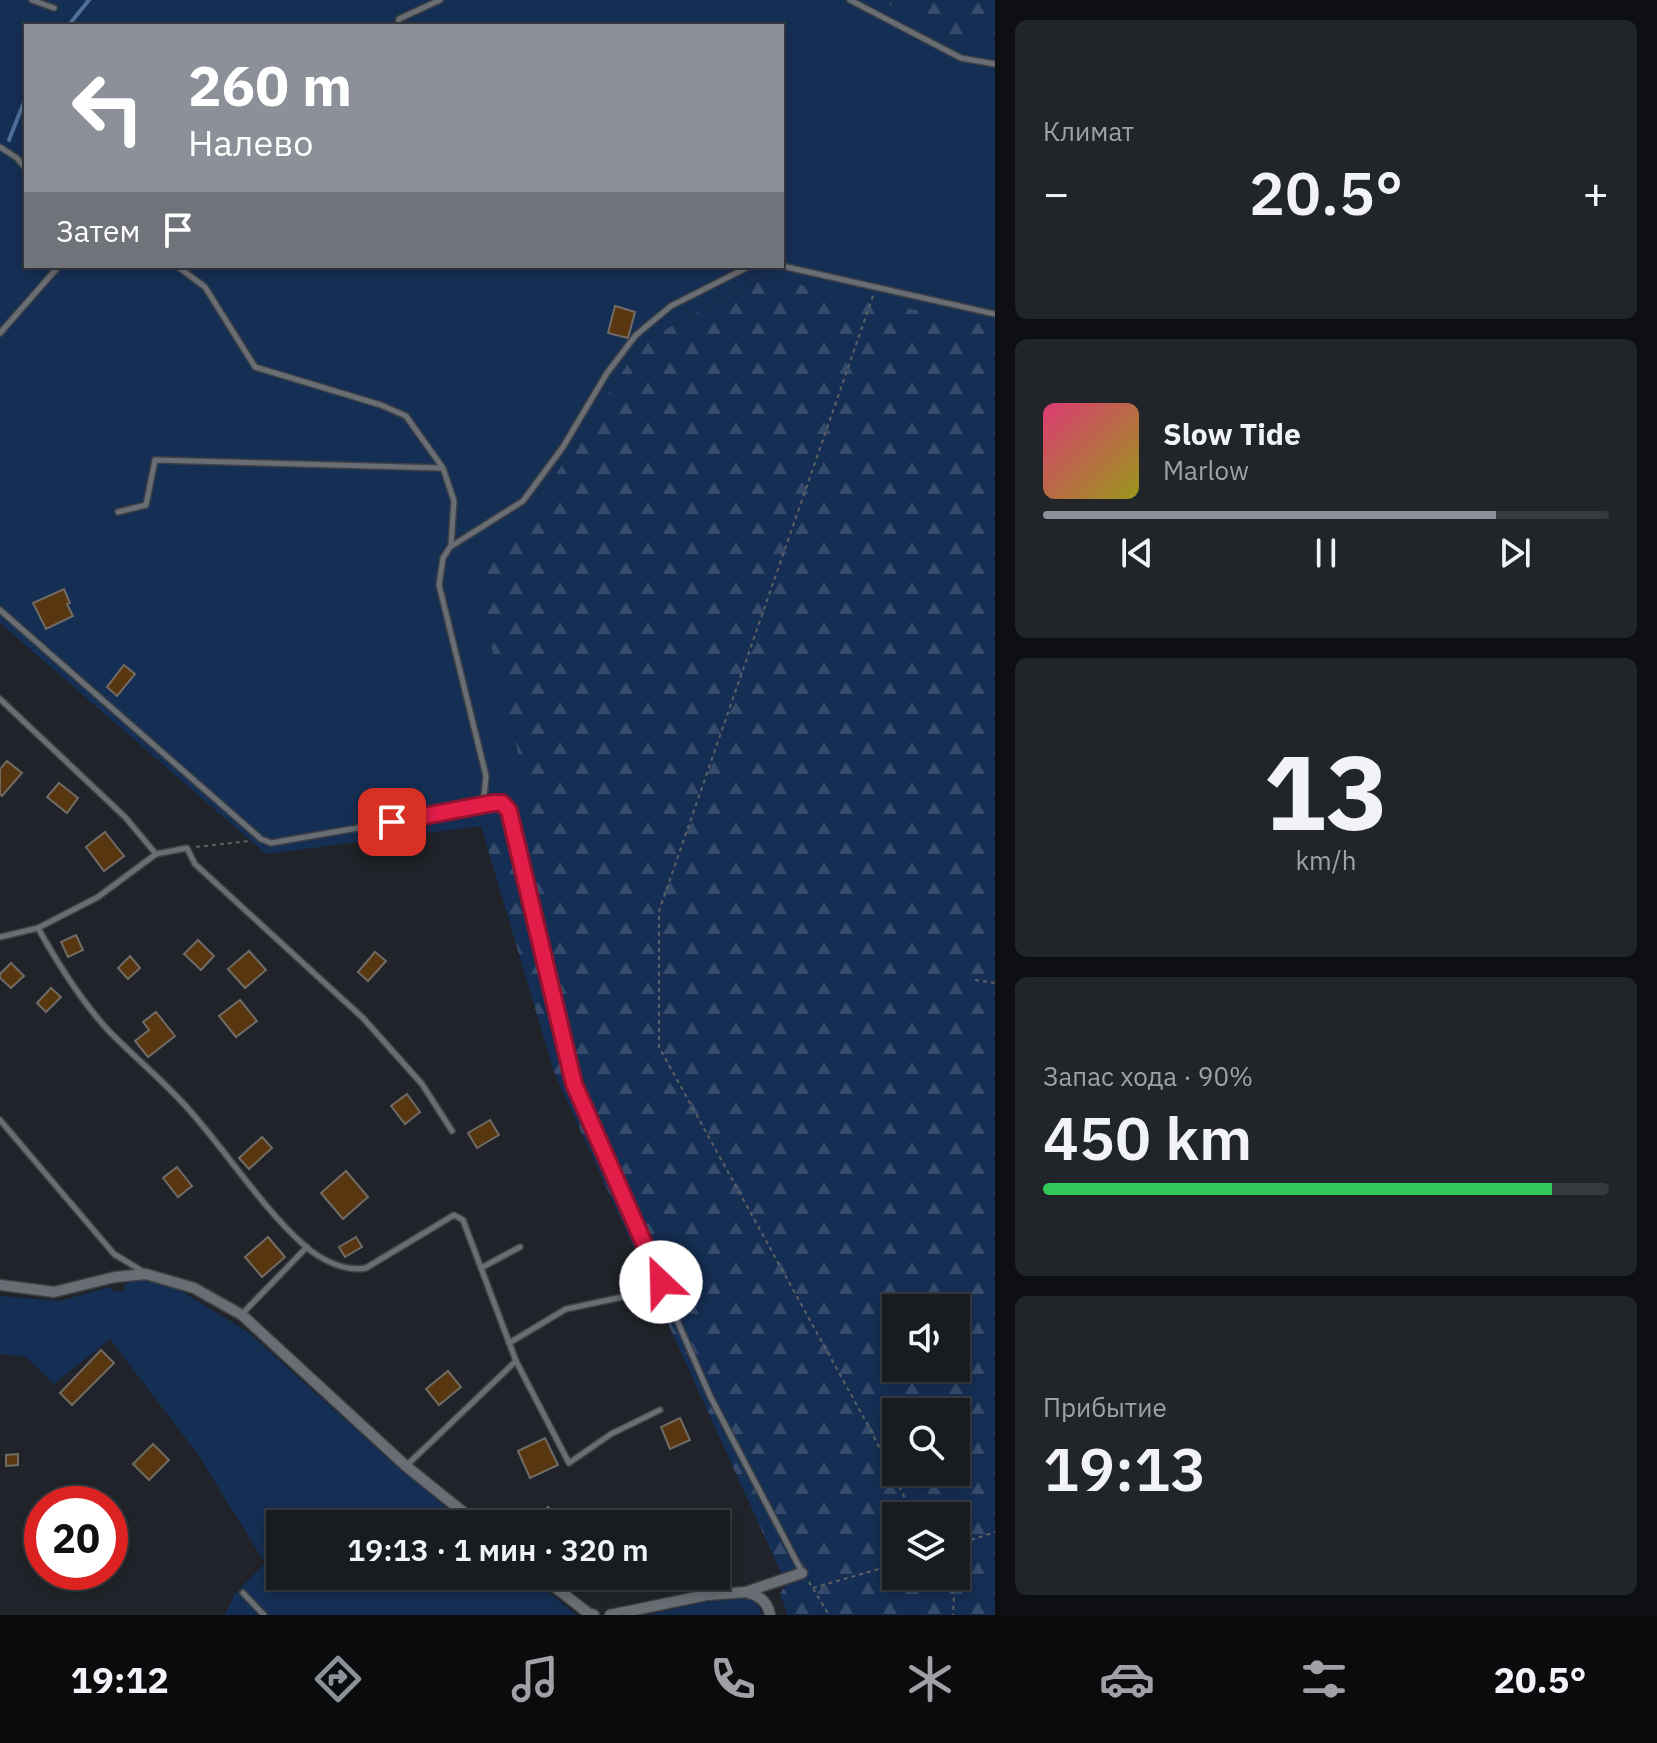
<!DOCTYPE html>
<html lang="ru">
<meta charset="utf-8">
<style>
:root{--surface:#181b20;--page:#212429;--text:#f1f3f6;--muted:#9fa1a5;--line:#36393e;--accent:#8c9099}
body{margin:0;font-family:"IBM Plex Sans",sans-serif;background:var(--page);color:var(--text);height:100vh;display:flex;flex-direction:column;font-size:30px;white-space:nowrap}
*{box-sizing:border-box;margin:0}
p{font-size:26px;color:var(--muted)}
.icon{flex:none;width:44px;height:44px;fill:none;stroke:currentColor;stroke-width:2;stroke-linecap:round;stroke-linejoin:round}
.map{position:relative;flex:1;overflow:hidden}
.sheet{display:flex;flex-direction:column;gap:20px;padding:20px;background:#0d0f12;width:662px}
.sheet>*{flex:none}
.top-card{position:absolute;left:24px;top:24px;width:760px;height:244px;border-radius:0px;box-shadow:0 4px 12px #0003,0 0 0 2px var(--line);background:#8c9099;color:#fff;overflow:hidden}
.fabs{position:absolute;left:882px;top:1294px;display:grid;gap:16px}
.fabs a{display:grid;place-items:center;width:88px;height:88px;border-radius:0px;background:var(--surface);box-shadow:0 4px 12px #0003,0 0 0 2px var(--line);font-size:40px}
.speed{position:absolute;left:24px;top:1486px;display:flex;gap:16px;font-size:40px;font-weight:700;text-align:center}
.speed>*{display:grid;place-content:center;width:104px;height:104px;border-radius:50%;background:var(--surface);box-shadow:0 4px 12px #0003,0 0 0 2px var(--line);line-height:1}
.speed .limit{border:12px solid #d22;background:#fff;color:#111}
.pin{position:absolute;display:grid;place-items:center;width:68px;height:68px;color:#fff;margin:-34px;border-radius:16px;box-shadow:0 4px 12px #0006}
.me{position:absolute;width:88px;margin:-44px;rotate:336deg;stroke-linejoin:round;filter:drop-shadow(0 0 6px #0008)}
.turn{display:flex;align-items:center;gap:28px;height:168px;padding:0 32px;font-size:36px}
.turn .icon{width:104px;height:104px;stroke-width:2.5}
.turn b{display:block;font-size:56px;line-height:68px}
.then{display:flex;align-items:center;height:76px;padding:0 32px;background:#0003;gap:16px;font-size:30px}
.big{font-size:60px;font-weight:600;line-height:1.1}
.sheet .card{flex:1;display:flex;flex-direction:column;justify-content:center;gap:12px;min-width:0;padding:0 28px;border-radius:12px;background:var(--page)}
.sheet .dial{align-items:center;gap:0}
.dial b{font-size:104px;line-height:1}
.song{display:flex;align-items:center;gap:24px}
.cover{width:96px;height:96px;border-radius:12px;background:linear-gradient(135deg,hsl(340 70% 55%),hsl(60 70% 35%))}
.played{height:8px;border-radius:4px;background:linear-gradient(90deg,var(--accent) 80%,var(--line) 80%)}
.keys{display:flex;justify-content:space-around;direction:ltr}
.heat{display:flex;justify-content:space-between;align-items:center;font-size:44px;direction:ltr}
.charge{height:12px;border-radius:6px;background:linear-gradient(90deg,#34c759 90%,var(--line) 0)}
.trip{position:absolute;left:266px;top:1510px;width:464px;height:80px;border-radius:0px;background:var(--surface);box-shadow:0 4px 12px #0003,0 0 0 2px var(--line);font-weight:600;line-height:80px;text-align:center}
.tabs{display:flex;height:128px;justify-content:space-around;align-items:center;background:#0a0b0d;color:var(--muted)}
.tabs .icon{width:56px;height:56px}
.tabs .on{color:var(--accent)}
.tabs b{font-size:36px;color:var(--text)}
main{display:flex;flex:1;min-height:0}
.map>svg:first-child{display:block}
.green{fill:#152e53;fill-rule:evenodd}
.forest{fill:url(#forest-firs);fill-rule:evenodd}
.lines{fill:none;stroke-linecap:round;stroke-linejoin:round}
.stream{stroke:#4f6f9b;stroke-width:4}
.building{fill:#573610;stroke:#716b65;stroke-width:2}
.service-casing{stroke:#3e4145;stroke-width:8}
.minor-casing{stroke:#3e4145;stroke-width:13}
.path{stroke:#5d6166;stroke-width:2;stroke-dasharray:4 4;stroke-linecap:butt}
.service{stroke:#696d74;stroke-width:5}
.minor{stroke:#696d74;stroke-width:10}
.route-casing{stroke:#92132f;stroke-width:20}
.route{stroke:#e11d48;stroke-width:14}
</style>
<main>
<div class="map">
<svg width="995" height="1615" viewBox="0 0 995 1615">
<defs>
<pattern id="forest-firs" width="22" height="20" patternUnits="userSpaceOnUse" patternTransform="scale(2)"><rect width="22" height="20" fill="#152e53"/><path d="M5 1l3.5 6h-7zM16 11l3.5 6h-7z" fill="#364b6b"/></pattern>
</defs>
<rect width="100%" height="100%" fill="#20242a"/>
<g class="green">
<path d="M0,0H880L959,40L995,47V327L763,277L642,342L532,511L475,582L532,808L481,826L266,854L0,623ZM26,26H782V266H26Z"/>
<path d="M146,1279L181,1291L248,1332L393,1463L466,1524H280V1576H528L577,1615H225L234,1595L265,1563L199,1456L110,1339L54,1384L26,1357L0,1354V1296L60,1301L109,1287L115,1292L126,1290L124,1284Z"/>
<path d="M749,1598L758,1605L762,1615H648L705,1602Z"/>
</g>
<g class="forest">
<path d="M880,0H995V47L959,40Z"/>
<path d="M764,277L995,327V1615H788L780,1594L786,1584L554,1072L481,826L532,808L475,582L532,511L642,342ZM896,1308H956V1368H896ZM896,1412H956V1472H896ZM896,1516H956V1576H896Z"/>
</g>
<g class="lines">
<g class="stream">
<path d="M68,26L89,0"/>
<path d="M9,140L26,97"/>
</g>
</g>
<g class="building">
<path d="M615,306L635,312L628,338L608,333Z"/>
<path d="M64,589L70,603L67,604L73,616L46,629L33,603Z"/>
<path d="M124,665L135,674L117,696L107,687Z"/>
<path d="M7,761L22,773L2,796L0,794V769Z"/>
<path d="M59,783L78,798L67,813L47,797Z"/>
<path d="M105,832L124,856L104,871L86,847Z"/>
<path d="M76,935L83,950L68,957L61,942Z"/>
<path d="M198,940L214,956L201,970L184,954Z"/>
<path d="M249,951L266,970L245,988L228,969Z"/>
<path d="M375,952L386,961L368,981L358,972Z"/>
<path d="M130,956L140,968L128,979L118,968Z"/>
<path d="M11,963L24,976L11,988L0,978V974Z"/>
<path d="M51,988L61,997L46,1012L37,1003Z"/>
<path d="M240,1000L257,1021L236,1037L219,1016Z"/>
<path d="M156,1012L175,1036L148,1057L135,1041L149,1030L143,1022Z"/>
<path d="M407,1094L420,1112L405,1124L391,1106Z"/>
<path d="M490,1120L499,1135L477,1148L468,1133Z"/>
<path d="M262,1137L272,1148L249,1169L239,1158Z"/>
<path d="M177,1167L192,1186L178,1197L163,1178Z"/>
<path d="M346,1171L368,1197L343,1219L321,1193Z"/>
<path d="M268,1237L285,1257L262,1277L245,1257Z"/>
<path d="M356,1237L362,1247L345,1257L339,1247Z"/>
<path d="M101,1350L114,1363L72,1405L60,1393Z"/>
<path d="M448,1371L461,1387L439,1405L426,1389Z"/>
<path d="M680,1418L690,1440L670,1449L661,1427Z"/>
<path d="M545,1438L558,1465L530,1478L518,1451Z"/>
<path d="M153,1444L169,1460L149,1480L133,1464Z"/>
<path d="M18,1454V1465L6,1466V1455Z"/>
<path d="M548,1507L560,1516L553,1524H535Z"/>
</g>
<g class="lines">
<defs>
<g id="service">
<path d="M32,0L54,8"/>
<path d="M850,0L961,58L995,64"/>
<path d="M398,26L399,19L440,0"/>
<path d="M0,147L17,158L26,169"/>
<path d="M177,266L205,287L255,367L381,405L406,416L443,468L454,501L451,546"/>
<path d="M782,266L995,314"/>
<path d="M0,333L59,266"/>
<path d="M118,512L146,505L155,460L442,468"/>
<path d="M0,610L261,839L271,843L502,803L509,811L574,1084L710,1396L802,1572"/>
<path d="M0,699L125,817L156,854"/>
<path d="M483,807L486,776L439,585L443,558L450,547L523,501L563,447L607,373L636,335L671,306L750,266"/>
<path d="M38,928C58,964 79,998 107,1029C131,1054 158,1076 182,1102C225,1148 258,1204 305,1246C321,1260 345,1272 366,1268L454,1215L463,1220L516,1361L569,1463L611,1434L660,1410"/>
<path d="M0,937L38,928L98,897L156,854L187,848L195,864L363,1018L422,1084L452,1131"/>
<path d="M0,1120L114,1254L142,1271"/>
<path d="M481,1268L520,1247"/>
<path d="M242,1314L307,1247"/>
<path d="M509,1343L566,1309L637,1294"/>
<path d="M407,1465L516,1361"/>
<path d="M243,1593L264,1615"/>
</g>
<g id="minor">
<path d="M0,1285L54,1292L115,1277L146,1274L194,1288L242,1315L406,1466L478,1524"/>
<path d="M541,1576L588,1613L594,1615"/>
<path d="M746,1592C759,1596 767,1600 770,1615"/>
<path d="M610,1615L707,1595L746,1592L802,1573"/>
</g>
</defs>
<use href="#service" class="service-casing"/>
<use href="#minor" class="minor-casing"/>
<g class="path">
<path d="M873,296L659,911V1047L870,1429L914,1516"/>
<path d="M196,847L249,841"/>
<path d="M975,980L995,983"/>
<path d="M956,1545L995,1532"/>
<path d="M944,1576L954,1596L953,1615"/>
<path d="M809,1582L829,1615"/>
<path d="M813,1588L896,1564"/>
</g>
<use href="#service" class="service"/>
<use href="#minor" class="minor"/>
</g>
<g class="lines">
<defs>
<path id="route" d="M392,822L493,803H502L509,811L574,1084L661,1282"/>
</defs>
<use href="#route" class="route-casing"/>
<use href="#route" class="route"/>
</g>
</svg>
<div class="fabs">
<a><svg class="icon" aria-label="sound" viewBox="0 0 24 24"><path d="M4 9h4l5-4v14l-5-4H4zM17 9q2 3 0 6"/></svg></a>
<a><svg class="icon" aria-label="search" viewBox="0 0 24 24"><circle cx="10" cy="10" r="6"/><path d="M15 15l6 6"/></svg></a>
<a><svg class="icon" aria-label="layers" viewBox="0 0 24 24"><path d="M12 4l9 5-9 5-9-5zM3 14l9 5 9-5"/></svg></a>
</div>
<div class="speed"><div class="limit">20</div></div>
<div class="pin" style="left:392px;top:822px;background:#d93025"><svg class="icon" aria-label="arrive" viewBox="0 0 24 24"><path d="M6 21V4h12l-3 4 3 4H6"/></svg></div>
<svg class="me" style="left:661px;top:1282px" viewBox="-20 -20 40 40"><circle r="19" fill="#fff"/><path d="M0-13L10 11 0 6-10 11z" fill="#e11d48"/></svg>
<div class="trip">19:13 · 1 мин · 320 m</div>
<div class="top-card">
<div class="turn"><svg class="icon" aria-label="left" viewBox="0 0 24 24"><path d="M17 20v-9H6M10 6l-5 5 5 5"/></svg><div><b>260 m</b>Налево</div></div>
<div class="then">Затем<svg class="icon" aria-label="arrive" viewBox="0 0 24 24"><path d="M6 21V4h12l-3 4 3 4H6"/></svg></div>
</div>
</div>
<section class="sheet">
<div class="card"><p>Климат</p>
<div class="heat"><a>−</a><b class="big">20.5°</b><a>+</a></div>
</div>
<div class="card">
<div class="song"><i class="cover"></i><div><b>Slow Tide</b><p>Marlow</p></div></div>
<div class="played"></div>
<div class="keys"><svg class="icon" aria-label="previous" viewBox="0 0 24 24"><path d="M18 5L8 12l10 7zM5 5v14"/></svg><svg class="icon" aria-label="pause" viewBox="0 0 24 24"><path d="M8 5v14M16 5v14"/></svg><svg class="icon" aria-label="next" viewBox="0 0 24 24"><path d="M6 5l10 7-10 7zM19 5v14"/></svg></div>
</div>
<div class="card dial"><b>13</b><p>km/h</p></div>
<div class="card"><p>Запас хода · 90%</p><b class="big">450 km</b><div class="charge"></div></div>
<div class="card"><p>Прибытие</p><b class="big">19:13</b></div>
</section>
</main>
<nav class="tabs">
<b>19:12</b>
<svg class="icon on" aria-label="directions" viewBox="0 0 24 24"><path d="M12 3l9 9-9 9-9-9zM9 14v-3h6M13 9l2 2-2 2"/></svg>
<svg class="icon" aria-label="music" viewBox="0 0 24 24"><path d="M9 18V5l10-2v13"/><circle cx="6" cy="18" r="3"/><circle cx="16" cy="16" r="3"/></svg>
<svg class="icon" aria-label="phone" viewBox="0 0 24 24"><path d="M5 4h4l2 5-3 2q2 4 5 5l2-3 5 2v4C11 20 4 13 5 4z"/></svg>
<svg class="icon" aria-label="climate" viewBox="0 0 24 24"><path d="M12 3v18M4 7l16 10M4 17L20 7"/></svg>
<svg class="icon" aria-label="car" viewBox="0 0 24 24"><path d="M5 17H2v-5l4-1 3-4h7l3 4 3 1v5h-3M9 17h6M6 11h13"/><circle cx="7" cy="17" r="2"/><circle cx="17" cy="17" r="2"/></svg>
<svg class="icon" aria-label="filters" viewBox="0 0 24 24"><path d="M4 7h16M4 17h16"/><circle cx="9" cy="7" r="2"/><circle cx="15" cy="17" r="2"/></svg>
<b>20.5°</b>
</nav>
